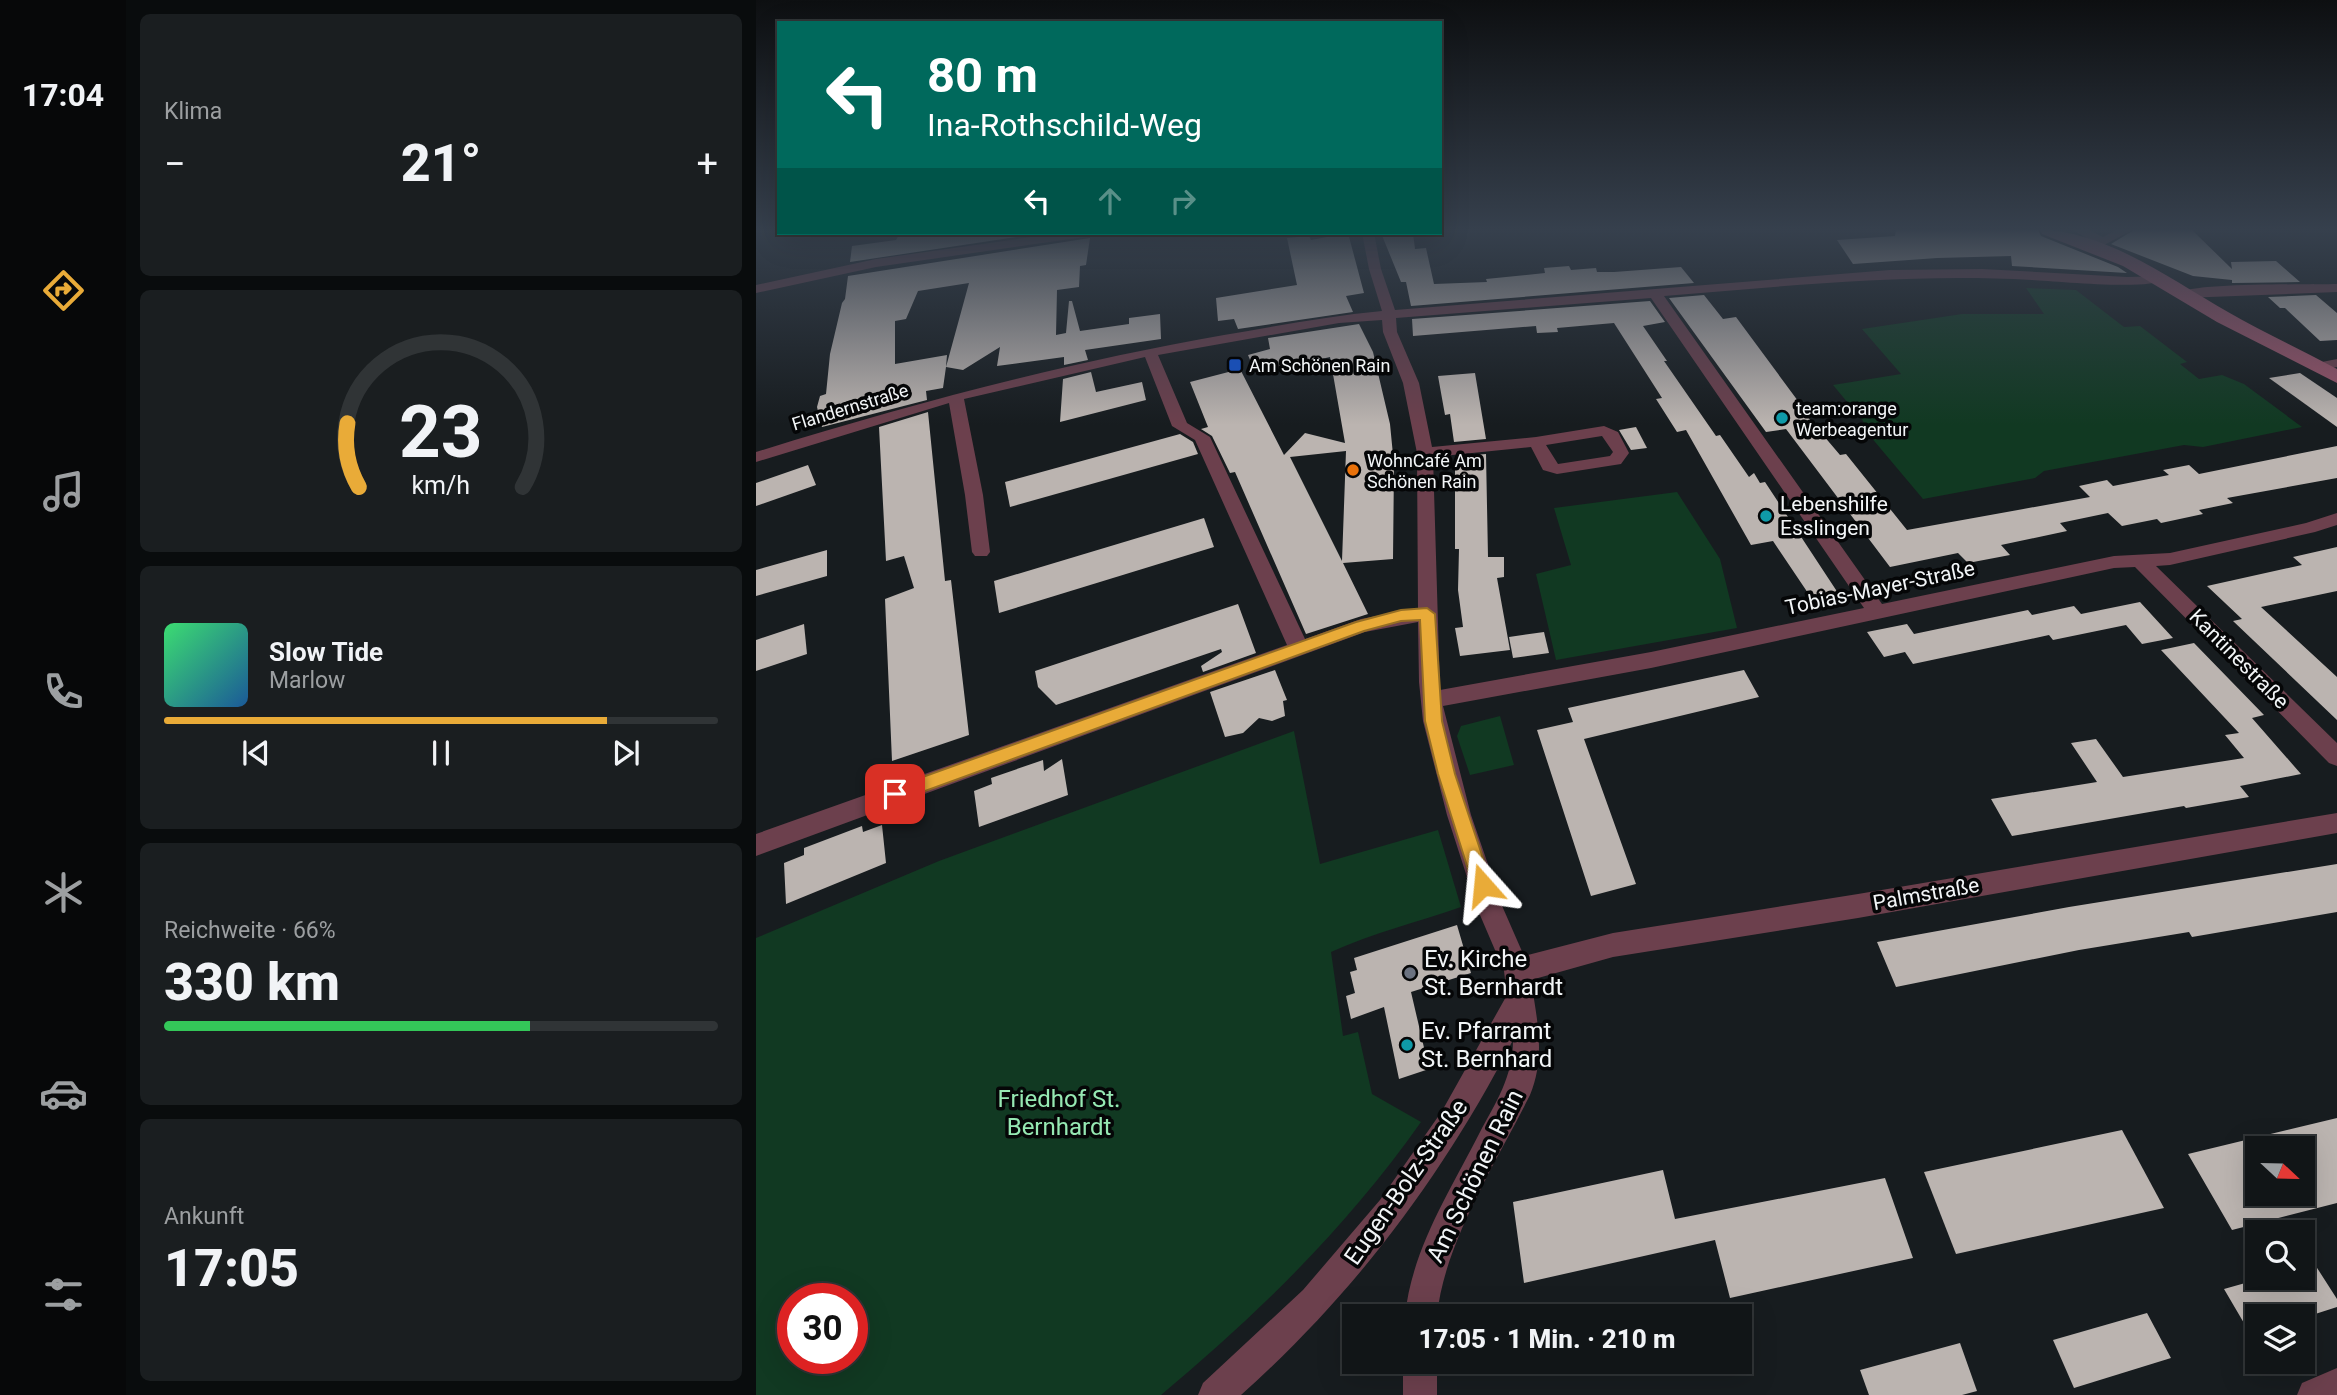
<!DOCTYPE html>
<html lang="de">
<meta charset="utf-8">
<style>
:root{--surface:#111517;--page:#1a1e20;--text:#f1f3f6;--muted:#9c9fa1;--line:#303436;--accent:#e9ab38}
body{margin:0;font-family:Roboto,sans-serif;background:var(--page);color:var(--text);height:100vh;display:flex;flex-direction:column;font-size:26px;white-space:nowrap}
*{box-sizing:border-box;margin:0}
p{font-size:23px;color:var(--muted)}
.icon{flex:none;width:38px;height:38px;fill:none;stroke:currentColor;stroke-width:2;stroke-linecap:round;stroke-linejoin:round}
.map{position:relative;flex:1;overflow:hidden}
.panel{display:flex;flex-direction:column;gap:14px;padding:14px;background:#090c0d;width:630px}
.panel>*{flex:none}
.hud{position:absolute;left:21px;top:21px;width:665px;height:214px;border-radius:0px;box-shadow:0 7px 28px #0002,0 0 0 2px var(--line);background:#00695c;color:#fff;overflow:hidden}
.needle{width:46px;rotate:112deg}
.fabs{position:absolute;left:1489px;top:1136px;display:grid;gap:14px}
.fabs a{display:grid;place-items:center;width:70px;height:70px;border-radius:0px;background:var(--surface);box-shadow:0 7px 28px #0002,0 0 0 2px var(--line);font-size:35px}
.speed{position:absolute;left:21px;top:1283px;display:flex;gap:14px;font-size:35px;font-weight:700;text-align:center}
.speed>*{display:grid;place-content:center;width:91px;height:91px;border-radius:50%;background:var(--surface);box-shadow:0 7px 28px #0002,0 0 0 2px var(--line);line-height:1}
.speed .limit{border:10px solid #d22;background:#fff;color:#111}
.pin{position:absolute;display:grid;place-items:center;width:60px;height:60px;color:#fff;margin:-30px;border-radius:14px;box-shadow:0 4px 10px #0006}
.me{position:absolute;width:77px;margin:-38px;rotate:342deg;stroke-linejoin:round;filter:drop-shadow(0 0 5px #0008)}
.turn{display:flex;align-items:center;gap:24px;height:147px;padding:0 35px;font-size:32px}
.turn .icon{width:91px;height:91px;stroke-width:2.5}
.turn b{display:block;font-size:49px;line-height:60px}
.lanes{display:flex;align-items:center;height:66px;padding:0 35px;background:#0003;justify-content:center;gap:35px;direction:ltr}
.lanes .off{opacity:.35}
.big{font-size:52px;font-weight:800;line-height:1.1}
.panel .widget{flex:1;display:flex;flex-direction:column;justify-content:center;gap:10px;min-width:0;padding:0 24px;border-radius:10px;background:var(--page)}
.panel .dial{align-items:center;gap:0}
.dial svg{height:182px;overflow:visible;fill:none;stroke:var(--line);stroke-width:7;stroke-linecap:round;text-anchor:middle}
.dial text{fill:var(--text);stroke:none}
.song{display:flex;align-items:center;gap:21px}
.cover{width:84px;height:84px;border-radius:10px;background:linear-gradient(135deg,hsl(140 70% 55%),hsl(210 70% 35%))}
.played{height:7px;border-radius:4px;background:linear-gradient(90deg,var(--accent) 80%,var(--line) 80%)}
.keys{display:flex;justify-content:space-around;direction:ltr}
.heat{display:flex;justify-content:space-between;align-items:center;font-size:38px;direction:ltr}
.charge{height:10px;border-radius:5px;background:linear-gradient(90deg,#34c759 66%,var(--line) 0)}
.trip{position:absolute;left:586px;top:1304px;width:410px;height:70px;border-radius:0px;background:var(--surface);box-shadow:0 7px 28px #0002,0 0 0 2px var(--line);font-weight:800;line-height:70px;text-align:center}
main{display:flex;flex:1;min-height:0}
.tab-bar{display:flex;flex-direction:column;width:126px;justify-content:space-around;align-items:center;background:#070809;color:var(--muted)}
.tab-bar .icon{width:49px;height:49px}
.tab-bar .on{color:var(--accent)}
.tab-bar b{font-size:32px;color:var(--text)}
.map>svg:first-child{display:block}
.green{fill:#113922;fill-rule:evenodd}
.building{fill:#bbb4b0;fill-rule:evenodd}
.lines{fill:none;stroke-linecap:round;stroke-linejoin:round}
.street{fill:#6c404d;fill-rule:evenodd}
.secondary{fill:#9a546a;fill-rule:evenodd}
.route{fill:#e9ab38;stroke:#976f24;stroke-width:2}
.transit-dot{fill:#1a4fb4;stroke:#050607;stroke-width:2.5}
.culture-dot{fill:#0f9aa8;stroke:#050607;stroke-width:2.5}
.food-dot{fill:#e8710a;stroke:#050607;stroke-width:2.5}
.worship-dot{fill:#6b7280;stroke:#050607;stroke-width:2.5}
.labels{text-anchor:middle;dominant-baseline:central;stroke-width:7;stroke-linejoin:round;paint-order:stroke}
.far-poi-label{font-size:18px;fill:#f2f5f7;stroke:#050607;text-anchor:start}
.far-street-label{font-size:18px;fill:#f2f5f7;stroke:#050607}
.poi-label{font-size:21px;fill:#f2f5f7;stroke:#050607;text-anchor:start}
.street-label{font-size:21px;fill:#f2f5f7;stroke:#050607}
.near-poi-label{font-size:24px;fill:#f2f5f7;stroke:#050607;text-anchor:start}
.near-park-label{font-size:24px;fill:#96e9b3;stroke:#050607}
.near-street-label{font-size:24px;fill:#f2f5f7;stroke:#050607}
</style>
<main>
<nav class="tab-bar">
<b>17:04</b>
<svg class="icon on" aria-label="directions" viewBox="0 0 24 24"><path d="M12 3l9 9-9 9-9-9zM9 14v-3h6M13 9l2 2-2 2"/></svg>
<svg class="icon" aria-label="music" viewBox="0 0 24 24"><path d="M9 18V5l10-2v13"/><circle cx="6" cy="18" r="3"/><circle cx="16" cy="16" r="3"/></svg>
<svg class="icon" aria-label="phone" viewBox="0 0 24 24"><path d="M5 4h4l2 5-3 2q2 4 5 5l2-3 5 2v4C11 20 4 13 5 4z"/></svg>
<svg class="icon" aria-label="climate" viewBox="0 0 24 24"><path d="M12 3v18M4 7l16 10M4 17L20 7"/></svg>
<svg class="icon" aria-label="car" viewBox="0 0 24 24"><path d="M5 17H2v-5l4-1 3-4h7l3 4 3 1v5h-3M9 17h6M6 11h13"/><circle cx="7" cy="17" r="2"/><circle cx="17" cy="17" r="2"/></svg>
<svg class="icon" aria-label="filters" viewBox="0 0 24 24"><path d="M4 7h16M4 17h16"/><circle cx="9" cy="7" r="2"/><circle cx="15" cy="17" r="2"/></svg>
</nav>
<section class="panel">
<div class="widget"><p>Klima</p>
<div class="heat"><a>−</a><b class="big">21°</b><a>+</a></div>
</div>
<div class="widget dial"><svg viewBox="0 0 100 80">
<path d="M14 69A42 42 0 1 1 86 69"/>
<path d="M14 69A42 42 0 0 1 9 41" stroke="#e9ab38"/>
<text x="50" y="56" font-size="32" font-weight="700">23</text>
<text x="50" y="72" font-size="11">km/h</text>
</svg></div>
<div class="widget">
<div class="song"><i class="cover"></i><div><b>Slow Tide</b><p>Marlow</p></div></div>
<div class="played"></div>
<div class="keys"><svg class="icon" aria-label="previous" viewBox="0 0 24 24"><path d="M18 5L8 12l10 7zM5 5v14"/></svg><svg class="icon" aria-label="pause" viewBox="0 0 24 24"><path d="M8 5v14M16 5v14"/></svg><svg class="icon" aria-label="next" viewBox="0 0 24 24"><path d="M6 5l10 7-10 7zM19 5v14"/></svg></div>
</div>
<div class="widget"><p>Reichweite · 66%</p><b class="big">330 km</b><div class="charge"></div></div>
<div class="widget"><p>Ankunft</p><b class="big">17:05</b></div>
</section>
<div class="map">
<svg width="1581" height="1395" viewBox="0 0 1581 1395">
<rect width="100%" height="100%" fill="#171c1f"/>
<g class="green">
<path d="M1270,288L1320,290L1368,327L1384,326L1431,362L1424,364L1443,379L1466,375L1488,384L1546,427L1447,447L1428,445L1288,471L1279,478L1167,499L1114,436L1107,421L1077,385L1145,374L1106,329L1206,314H1288Z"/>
<path d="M921,492L964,559L981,628L800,660L780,574L815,565L798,508Z"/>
<path d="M744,716L758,765L714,775L701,736L705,726Z"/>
<path d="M538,731L564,864L682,830L705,907C662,922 617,933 575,952L587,1036L602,1032L616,1094L665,1122C591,1227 504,1312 405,1395H0V938L183,861ZM37,1298H96V1358H37Z"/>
</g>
<g class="building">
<path d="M1140,230H1282L1285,236L1362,267L1371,273L1256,266L1255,256L1181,258L1097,264L1081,240L1139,236Z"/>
<path d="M1378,230H1436L1476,269L1475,262L1520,261L1544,282L1476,283V280L1437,276L1355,244Z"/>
<path d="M144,233H287L94,262L96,246L140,240Z"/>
<path d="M592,233L608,293L590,296L597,312L482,329L478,319L462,321L460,298L541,285L531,238L553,236L555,240Z"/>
<path d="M625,233H657L659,249L670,248L678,284L731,282L730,279L789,273L788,268L813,266L815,270L840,268L841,272H858L925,267L938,283L655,306L650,282H645Z"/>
<path d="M334,238L330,265L324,266L323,287L301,290L300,335L310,333L313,301H316L324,331L373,324V318L404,314L405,339L329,350L332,360L308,365V357L241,366L244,347L207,370L190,367L187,388L170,391L171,400L66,427L61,407L64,396L70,394L74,354L86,303L89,299L92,276ZM213,283L190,367L191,355L139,364V321L150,319L162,291Z"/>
<path d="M948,295L967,319L980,317L1042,401L1039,402L1084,455L1090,454L1151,530L1334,497L1323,486L1351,480L1357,486L1413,475L1407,470L1433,465L1443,474L1581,446V478L1471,498L1477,503L1443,510L1447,514L1405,523L1401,519L1366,526L1352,513L1304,523L1311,531L1245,545L1254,555L1212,563L1202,553L1134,567L1030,429L1010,432L913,298Z"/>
<path d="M1560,295L1581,313V340L1564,341L1529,308H1524L1512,297Z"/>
<path d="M894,301L909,322L887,326L911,361H908L960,436L964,435L993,477L998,473L1004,483L1009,482L1082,593L1056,599L1017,541L995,545L930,430L921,432L900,399L906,398L858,323L801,328L802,332L781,333L780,326L657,336L656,319Z"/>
<path d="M603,324L617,352L634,424L638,465L637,559L587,563L612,614L550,634L479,472L474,473L456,436L445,429L452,427L434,382L484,369L528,455L549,433L589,443L574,357L500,374L492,355L514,349L512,338ZM590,451L586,561L534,457Z"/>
<path d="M335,372L340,392L386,382L390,400L304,422L307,379Z"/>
<path d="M719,373L730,439L698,442L694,414L689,415L682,376Z"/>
<path d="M1544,373L1581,398V427L1513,378Z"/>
<path d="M172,412L189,581L195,580L213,735L136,761L129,599L158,588L148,556L130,561L123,427Z"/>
<path d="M880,427L891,448L875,450L863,430Z"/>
<path d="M424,434L437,442L442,454L254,507L249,482Z"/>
<path d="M730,454L732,557H748V577L741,578L754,650L704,656L699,628L707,627L702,590L703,549H699V457Z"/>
<path d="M52,465L60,485L0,506V483Z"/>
<path d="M448,518L458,547L243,613L238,581Z"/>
<path d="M1581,547V591L1505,607L1581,677V720L1477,621L1486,619L1451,586L1546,565L1537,557Z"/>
<path d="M71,550V576L0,596V570Z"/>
<path d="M1384,602L1417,638L1386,644L1370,625L1297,640L1293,635L1157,664L1149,652L1128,657L1111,632L1151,624L1158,634L1272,610L1276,615L1318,606L1325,614Z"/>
<path d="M482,604L500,653L447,672L445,666L466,652L465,649L300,705L282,687L279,671Z"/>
<path d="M48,624L51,654L0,671V640Z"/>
<path d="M788,632L793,653L757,658L753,637Z"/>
<path d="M1438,643L1508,715L1496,718L1545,774L1484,786L1493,797L1430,808L1428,806L1256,836L1235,799L1341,782L1315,743L1340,739L1367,777L1488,758L1469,735L1483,733L1405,650Z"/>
<path d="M519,670L531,700L527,701L529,716L516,721L503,718L487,733L469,737L454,692Z"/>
<path d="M988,670L1003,697L828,739L880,884L835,896L781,730L817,722L812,708Z"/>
<path d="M306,759L312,795L223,827L218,791L236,784L235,778L287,760L288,771Z"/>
<path d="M126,825L130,863L30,904L28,863L48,855V848L106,826L107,832Z"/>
<path d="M1581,864V912L1436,937L1433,932L1323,950L1140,987L1121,942L1313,907Z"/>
<path d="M701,925L715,973L655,992L673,1069L643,1079L628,1007L595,1019L590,996L599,993L594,972L601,970L598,958Z"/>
<path d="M1581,1118V1203L1476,1230L1432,1154ZM1502,1148H1547V1194H1502Z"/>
<path d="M1366,1130L1408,1208L1200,1254L1168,1172Z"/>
<path d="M907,1170L919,1219L1129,1178L1157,1258L974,1298L959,1240L768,1283L757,1202Z"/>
<path d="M1547,1246L1581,1299V1307L1553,1316H1502V1347L1468,1289L1507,1278H1547Z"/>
<path d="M1391,1313L1415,1358L1318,1388L1297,1340Z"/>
<path d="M1204,1343L1221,1391L1206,1395H1113L1104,1370Z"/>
</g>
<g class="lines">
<g class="street">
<path d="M1317,230H1333L1347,237L1360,230H1376L1337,251L1331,247L1337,242Z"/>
<path d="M304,233H334L328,237L120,267L0,293V285L120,259Z"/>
<path d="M606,233H618L625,269L639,310L1134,270L1226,269L1371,277L1407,276L1409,279C1394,291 1300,281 1276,280C1153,273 1031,286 908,296L1126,604L1358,556L1414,553L1550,523L1581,513V525L1559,532L1414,565L1400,566L1581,743V766L1573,763L1379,567L1358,568L895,668L687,706L715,815L747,908L768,956L857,933L1102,894L1581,813V833L1102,918L857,957L775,980C781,1020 790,1056 774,1095C741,1161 688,1243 681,1316H649C656,1249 693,1193 723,1134C740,1102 757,1077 757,1040C687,1176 599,1293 485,1395H442L447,1383L547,1290L624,1200L686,1111L751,995L748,971L721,908L691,815L667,721L663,682L662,622L609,632L0,856V834L531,645L439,440L416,426L389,357L208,399L227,495L234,552L231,556H219L216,552L209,495L193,403L0,462V452C155,404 308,363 468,335C521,326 573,316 626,311L613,269ZM895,298L1108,608L895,652L684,690L677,457L775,447L787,470L801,474L865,464L873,453L862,432L848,426L780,437L676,447L663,383L641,332L640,318ZM626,320L627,332L647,383L661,453L662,608L605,619L549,639L454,437L431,423L402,355L583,323ZM846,436L857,452L854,456L802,464L790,445Z"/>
<path d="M1581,284V292L1427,298L1420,294C1435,282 1555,285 1581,284Z"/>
<path d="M1581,359V367L1561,371L1554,367L1556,364Z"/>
<rect x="647" y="1362" width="34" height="33"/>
<path d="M1581,1368V1395H1541L1546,1383Z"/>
</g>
<path class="secondary" d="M1284,230C1349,230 1417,281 1472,312C1507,332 1545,350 1581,369V383L1461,322L1367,266L1286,234Z"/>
</g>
<linearGradient id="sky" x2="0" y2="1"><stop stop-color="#0d0f11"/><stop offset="0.54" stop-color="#36404d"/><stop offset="1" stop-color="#36404d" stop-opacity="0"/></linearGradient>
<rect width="1581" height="425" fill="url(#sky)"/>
<path class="route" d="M671,608L679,614L686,721L699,774L736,885L733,891L727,893L720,891L717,885L682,774L669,721L664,620L645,621L608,631L139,802L133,800L131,794L133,789L600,622L645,610Z"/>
<rect class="transit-dot" x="472" y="358" width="14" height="14" rx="3.5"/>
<g class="culture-dot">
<circle cx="1026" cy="418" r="7"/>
<circle cx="1010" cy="516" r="7"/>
<circle cx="651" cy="1045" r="7"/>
</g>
<circle class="food-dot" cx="597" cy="470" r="7"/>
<circle class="worship-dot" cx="654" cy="973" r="7"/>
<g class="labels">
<g class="far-poi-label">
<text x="493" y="365">Am Schönen Rain</text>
<text x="1040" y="408">team:orange<tspan x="1040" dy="21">Werbeagentur</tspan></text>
<text x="611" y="460">WohnCafé Am<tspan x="611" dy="21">Schönen Rain</tspan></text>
</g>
<g class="far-street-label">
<text transform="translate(94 407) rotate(-17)">Flandernstraße</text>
</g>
<g class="poi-label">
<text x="1024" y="504">Lebenshilfe<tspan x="1024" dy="24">Esslingen</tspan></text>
</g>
<g class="street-label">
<text transform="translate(1124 588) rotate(-12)">Tobias-Mayer-Straße</text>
<text transform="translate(1483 659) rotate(45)">Kantinestraße</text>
<text transform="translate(1170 894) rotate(-10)">Palmstraße</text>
</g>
<g class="near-poi-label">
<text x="668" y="959">Ev. Kirche<tspan x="668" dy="28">St. Bernhardt</tspan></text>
<text x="665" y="1031">Ev. Pfarramt<tspan x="665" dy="28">St. Bernhard</tspan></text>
</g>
<g class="near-park-label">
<text x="303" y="1099">Friedhof St.<tspan x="303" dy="28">Bernhardt</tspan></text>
</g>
<g class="near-street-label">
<text transform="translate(719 1176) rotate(-64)">Am Schönen Rain</text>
<text transform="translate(650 1182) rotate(-55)">Eugen-Bolz-Straße</text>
</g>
</g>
</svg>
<div class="fabs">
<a><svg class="needle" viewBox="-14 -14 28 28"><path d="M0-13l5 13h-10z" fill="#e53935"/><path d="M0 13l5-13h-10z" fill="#9c9fa1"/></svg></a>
<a><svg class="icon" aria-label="search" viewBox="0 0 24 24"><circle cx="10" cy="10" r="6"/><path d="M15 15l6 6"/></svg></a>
<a><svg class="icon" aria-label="layers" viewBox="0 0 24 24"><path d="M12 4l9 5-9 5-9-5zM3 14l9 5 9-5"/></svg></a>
</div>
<div class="speed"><div class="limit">30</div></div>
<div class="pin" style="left:139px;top:794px;background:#d93025"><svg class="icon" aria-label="arrive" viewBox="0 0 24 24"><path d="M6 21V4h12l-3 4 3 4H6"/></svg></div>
<svg class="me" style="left:727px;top:885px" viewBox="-20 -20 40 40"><path d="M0-17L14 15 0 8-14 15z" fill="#e9ab38" stroke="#fff" stroke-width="4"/></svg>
<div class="trip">17:05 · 1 Min. · 210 m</div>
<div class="hud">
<div class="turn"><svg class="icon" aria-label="left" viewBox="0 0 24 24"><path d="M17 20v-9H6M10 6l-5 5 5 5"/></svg><div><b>80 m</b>Ina-Rothschild-Weg</div></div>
<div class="lanes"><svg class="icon" aria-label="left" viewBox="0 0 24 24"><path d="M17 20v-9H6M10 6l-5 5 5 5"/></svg><svg class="icon off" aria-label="ahead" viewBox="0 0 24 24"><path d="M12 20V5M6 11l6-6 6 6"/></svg><svg class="icon off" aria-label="right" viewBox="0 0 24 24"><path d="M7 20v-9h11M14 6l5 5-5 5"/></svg></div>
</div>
</div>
</main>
